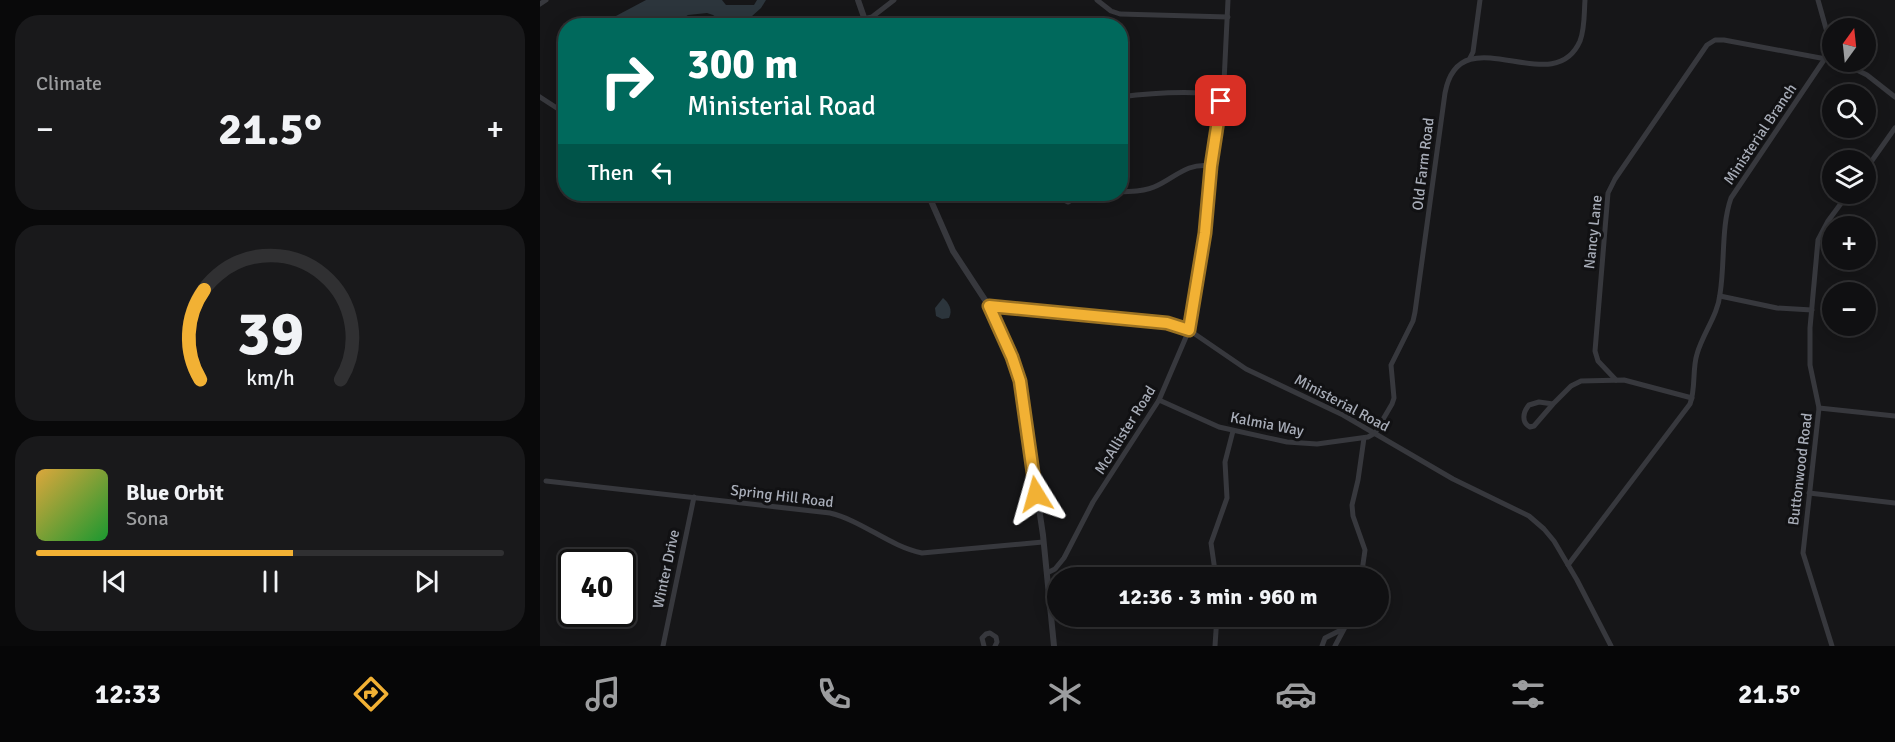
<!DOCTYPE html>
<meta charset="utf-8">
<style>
:root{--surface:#101012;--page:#19191b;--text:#f1f3f6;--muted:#9c9d9f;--line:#303032;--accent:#f2b134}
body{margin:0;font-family:Signika,sans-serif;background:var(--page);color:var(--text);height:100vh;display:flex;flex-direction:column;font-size:22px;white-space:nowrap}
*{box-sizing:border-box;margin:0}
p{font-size:20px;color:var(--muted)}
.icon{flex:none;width:33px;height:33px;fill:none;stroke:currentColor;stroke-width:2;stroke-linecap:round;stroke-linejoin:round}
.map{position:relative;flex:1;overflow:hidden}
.details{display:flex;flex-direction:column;gap:15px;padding:15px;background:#09090a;width:540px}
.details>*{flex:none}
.banner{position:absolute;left:18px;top:18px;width:570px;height:183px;border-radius:24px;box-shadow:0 3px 15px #0003,0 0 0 2px var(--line);background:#00695c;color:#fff;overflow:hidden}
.needle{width:39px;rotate:15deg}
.controls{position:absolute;left:1282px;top:18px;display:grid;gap:12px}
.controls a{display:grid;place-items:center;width:54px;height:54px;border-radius:50%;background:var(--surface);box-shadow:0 3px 15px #0003,0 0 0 2px var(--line);font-size:30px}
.speed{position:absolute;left:18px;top:549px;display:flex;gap:12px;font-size:30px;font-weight:700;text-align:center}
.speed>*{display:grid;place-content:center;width:78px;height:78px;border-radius:50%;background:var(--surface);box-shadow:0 3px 15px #0003,0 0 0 2px var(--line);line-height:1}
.speed .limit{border:3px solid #111;border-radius:9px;background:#fff;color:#111}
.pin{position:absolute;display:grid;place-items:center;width:51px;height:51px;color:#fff;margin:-26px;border-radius:12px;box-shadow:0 3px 9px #0006}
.me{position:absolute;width:66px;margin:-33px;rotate:352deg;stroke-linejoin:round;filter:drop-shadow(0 0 4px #0008)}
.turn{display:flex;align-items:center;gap:21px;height:126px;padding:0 30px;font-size:27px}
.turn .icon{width:78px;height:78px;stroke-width:2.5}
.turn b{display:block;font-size:42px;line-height:51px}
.then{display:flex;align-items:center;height:57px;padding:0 30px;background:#0003;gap:12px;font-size:22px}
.big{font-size:45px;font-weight:800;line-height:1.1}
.details .widget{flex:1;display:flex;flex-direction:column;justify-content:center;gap:9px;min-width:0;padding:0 21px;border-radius:24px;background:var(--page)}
.details .dial{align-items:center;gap:0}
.dial svg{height:156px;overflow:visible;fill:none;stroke:var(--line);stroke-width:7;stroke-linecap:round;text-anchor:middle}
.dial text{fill:var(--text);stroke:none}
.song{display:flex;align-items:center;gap:18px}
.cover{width:72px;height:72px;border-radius:9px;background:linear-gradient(135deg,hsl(40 70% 55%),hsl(130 70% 35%))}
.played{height:6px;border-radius:3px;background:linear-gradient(90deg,var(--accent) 55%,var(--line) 55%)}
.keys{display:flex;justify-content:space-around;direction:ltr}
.heat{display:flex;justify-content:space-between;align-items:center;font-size:33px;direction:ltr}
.trip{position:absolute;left:507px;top:567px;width:342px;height:60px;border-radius:30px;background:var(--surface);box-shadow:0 3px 15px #0003,0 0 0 2px var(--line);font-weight:800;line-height:60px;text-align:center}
.tabs{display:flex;height:96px;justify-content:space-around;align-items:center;background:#060607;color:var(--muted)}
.tabs .icon{width:42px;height:42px}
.tabs .active{color:var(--accent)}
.tabs b{font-size:27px;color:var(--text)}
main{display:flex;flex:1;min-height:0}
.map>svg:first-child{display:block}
.water{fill:#2c353c}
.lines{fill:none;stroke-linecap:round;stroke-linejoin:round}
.minor{stroke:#37383d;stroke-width:5}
.tertiary{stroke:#37383d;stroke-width:6}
.route-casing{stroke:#9d7322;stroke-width:15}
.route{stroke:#f2b134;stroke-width:10}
.labels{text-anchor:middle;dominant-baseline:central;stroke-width:6;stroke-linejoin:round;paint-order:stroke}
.street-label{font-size:15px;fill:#a8adb8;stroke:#111113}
</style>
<main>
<section class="details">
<div class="widget"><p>Climate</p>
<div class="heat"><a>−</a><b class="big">21.5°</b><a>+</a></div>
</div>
<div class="widget dial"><svg viewBox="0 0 100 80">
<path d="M14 69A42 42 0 1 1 86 69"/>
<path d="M14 69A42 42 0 0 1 16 23" stroke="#f2b134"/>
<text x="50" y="56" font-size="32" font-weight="700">39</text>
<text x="50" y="72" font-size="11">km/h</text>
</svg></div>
<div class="widget">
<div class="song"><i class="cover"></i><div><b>Blue Orbit</b><p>Sona</p></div></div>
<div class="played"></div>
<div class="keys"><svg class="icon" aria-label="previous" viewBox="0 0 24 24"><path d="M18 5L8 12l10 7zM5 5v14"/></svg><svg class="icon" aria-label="pause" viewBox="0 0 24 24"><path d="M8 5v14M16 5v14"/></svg><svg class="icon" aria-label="next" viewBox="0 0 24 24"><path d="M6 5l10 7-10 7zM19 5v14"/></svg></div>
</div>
</section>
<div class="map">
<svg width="1355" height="646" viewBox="0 0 1355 646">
<rect width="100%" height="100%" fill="#161618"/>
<g class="water">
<path d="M106,0H182L186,5H214L217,0H226L221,8L202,25H186L173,15L167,13L148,15L133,25H59Z"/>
<path d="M403,298C409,303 413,310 409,318L402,319L396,316L395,308Z"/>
</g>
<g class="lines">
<g class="minor">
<path d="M557,0L571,11L580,14L688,17"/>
<path d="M0,4L6,0"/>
<path d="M293,26L332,17L354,0"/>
<path d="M930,58L933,52L940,0"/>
<path d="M0,97L26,114"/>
<path d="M580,97C615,92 647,91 682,94"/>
<path d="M1326,169L1355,128"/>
<path d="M580,192C592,191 603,192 614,187C634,179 646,162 671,166"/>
<path d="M521,194L524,200L528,202L535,198L537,194"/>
<path d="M1180,296L1237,308L1272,310"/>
<path d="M449,306L627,323L649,330L706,369L803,415L913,479L989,516L1004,529L1014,541L1037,580L1071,646"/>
<path d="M1076,380L1058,361L1055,351L1068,193L1075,179L1167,45L1175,40H1184L1286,59L1309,66L1327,75L1355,97"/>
<path d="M619,400L679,427L747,442L777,444L828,437L835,433L852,404L854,398L851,365L873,321L875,312L905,93C920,13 1013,103 1040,41C1045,28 1044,13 1045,0"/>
<path d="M1013,404L994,426L990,427C981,422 983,412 989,405L999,402L1013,404L1031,386L1041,381L1084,380L1152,398"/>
<path d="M1279,408L1355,416"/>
<path d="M6,481L290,513C323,521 349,546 382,553L503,542"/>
<path d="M1269,493L1355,503"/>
<path d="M1028,565L1150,404C1156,388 1152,370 1157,354C1163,333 1178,315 1180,294C1185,264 1181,226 1191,198L1288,54L1287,32L1278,0"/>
<path d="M507,573L515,569L524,558L553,502L619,400L649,330L665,233L671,166L684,82L688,0"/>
<path d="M676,578L671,543L687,498L685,462L693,431"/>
<path d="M821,578L825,550L813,516L812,505L818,480L824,438"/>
<path d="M123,646L154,497"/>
<path d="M444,646L442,638L446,634L450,633L456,637L457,642L455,646"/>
<path d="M675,646L677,616"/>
<path d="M782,646L785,638L803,629"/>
<path d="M795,646L811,616"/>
<path d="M1292,646L1263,553L1279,408L1270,365V328L1278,240L1288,221L1308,194"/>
</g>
<g class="tertiary">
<path d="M318,0L327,26"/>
<path d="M388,194L413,251L449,306L472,357L480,381L503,535L514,646"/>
</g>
</g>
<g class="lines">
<defs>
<path id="route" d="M496,494L480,381L472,357L449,306L627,323L649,330L665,233L671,166L681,101"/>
</defs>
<use href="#route" class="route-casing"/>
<use href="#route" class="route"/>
</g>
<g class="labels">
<g class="street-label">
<text transform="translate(1220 134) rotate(-56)">Ministerial Branch</text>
<text transform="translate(883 164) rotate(-83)">Old Farm Road</text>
<text transform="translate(1053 232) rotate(-84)">Nancy Lane</text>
<text transform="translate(802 403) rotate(28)">Ministerial Road</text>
<text transform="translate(727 424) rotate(11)">Kalmia Way</text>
<text transform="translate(585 430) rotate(-58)">McAllister Road</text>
<text transform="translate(1260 469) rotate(-83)">Buttonwood Road</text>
<text transform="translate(242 496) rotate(7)">Spring Hill Road</text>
<text transform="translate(126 569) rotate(-78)">Winter Drive</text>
</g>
</g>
</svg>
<div class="controls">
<a><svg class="needle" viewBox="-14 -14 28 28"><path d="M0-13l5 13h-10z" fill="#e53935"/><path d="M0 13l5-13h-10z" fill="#9c9d9f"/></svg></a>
<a><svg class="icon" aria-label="search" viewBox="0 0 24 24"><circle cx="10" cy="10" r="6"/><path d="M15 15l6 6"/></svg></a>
<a><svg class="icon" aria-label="layers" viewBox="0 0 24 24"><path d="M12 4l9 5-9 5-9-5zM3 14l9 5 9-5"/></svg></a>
<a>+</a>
<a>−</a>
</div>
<div class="speed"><div class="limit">40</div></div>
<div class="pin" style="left:681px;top:101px;background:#d93025"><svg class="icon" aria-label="arrive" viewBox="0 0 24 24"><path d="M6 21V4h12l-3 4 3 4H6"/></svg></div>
<svg class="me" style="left:496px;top:494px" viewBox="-20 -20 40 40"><path d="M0-17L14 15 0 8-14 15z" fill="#f2b134" stroke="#fff" stroke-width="4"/></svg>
<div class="trip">12:36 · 3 min · 960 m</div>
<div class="banner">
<div class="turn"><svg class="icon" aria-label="right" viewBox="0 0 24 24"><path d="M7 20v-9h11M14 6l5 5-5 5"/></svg><div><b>300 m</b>Ministerial Road</div></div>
<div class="then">Then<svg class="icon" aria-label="left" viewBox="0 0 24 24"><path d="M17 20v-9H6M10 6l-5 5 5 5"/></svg></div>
</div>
</div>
</main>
<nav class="tabs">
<b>12:33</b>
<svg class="icon active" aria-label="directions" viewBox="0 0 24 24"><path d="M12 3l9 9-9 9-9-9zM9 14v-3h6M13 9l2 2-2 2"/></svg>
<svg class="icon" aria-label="music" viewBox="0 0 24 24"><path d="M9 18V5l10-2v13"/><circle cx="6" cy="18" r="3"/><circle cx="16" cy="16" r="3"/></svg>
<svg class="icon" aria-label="phone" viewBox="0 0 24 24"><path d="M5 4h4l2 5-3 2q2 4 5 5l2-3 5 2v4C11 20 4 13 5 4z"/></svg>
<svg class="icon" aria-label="climate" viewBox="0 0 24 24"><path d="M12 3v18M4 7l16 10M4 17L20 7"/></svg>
<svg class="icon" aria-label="car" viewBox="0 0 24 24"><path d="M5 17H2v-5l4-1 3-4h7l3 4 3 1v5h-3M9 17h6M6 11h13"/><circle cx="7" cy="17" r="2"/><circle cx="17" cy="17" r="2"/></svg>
<svg class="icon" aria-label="filters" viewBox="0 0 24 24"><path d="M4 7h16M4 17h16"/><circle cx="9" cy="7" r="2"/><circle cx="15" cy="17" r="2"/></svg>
<b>21.5°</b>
</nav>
